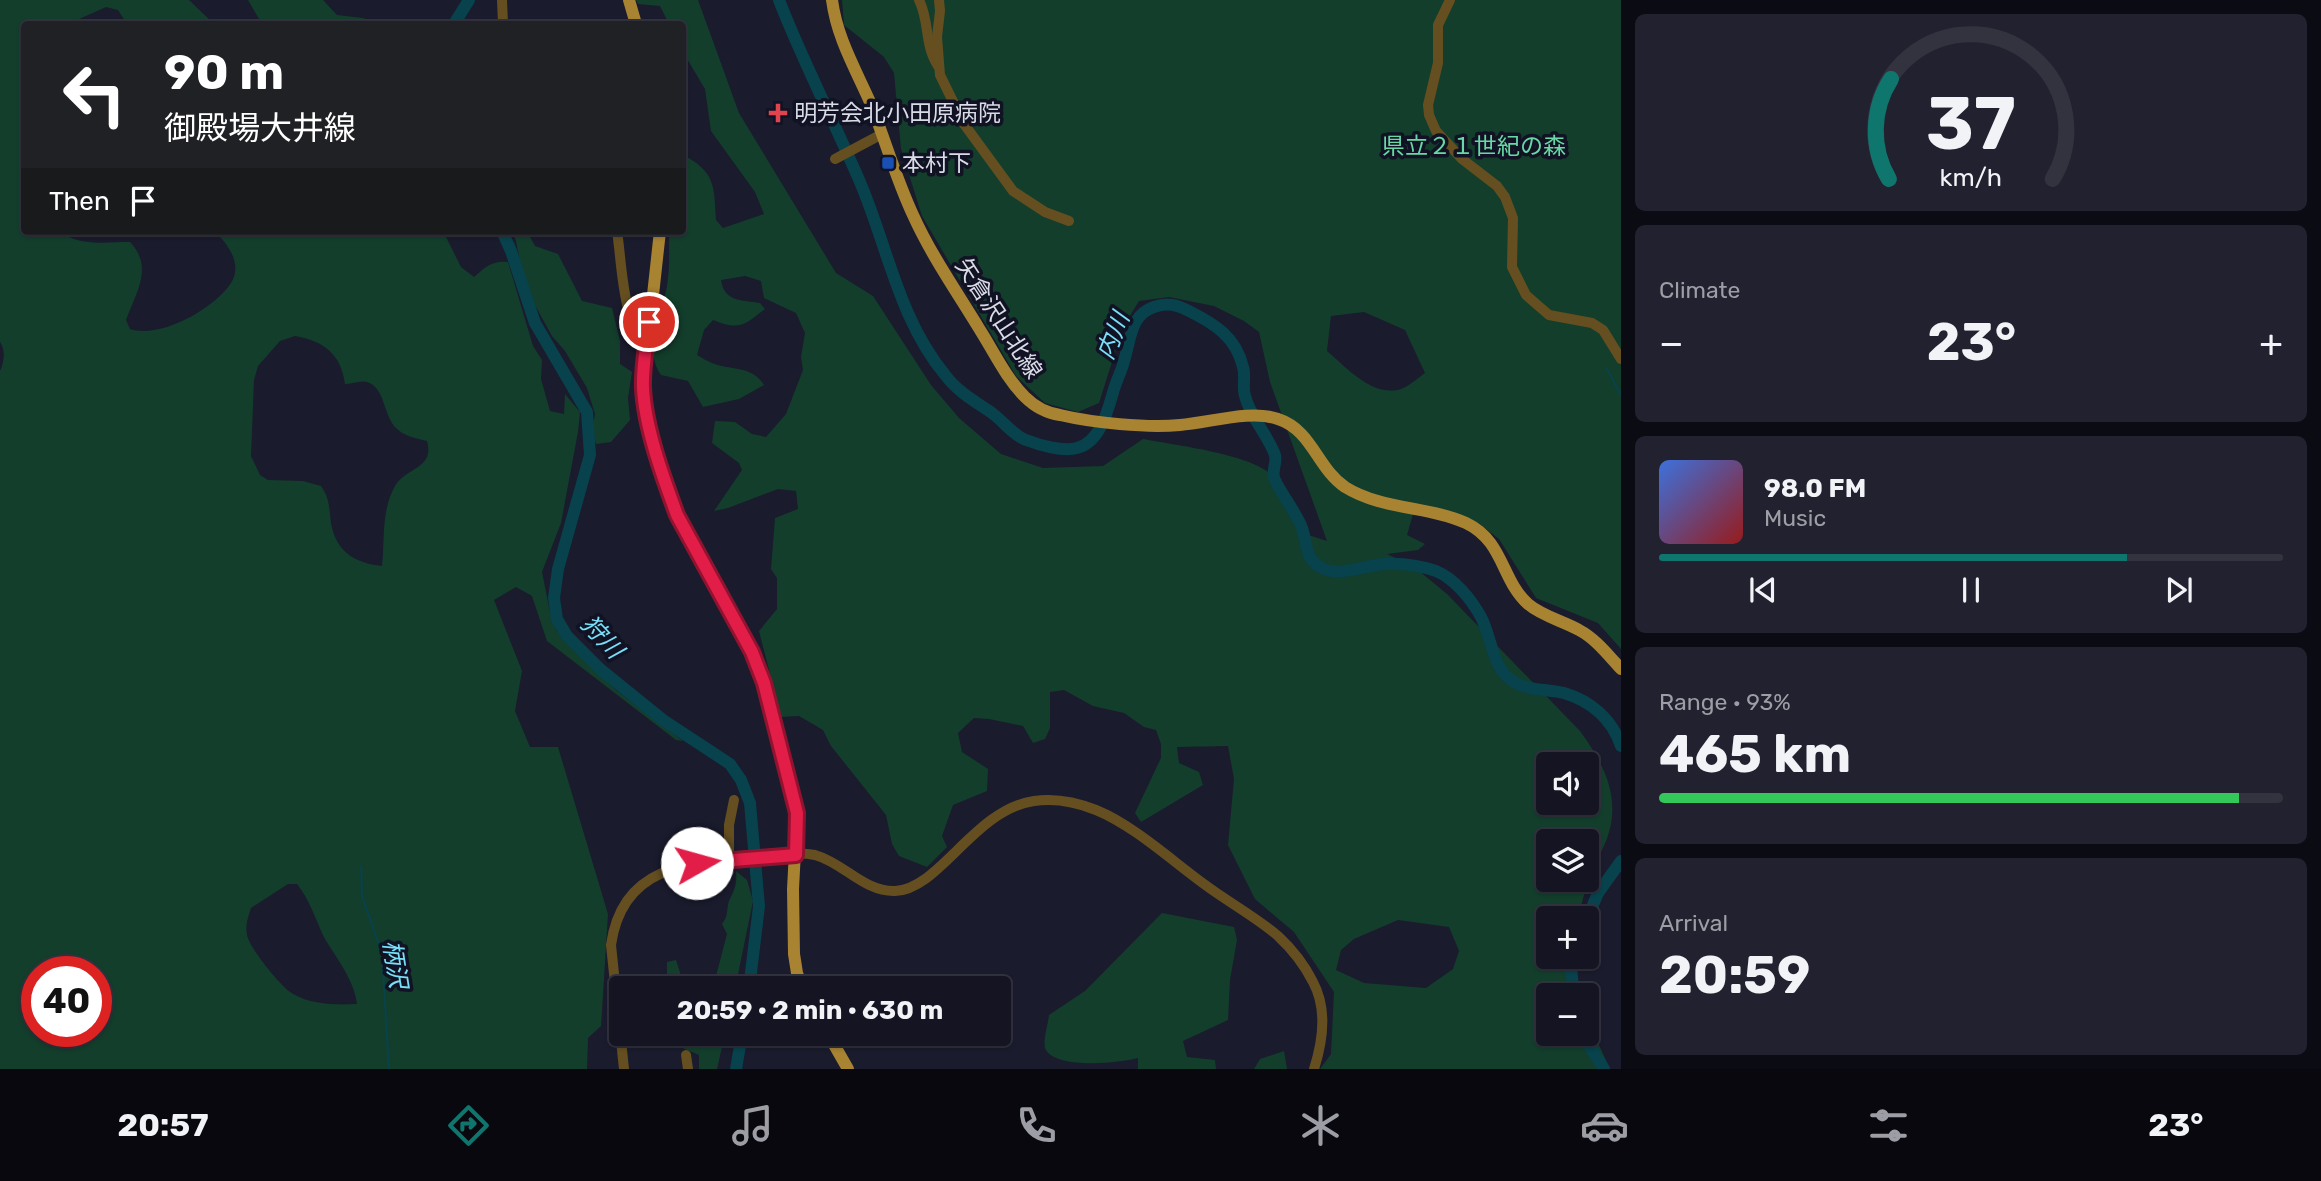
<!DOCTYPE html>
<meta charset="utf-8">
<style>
:root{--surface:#141422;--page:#21212f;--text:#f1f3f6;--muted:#9d9ea5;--line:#333340;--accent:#0f766e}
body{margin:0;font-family:Rubik,"Noto Sans JP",sans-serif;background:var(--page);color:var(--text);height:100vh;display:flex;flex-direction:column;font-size:26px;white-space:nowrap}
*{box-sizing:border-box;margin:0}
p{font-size:23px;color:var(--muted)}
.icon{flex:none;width:38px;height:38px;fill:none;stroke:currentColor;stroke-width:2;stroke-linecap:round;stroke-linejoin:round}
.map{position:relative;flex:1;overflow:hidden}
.side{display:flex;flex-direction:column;gap:14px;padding:14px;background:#0b0b13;width:700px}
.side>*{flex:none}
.guide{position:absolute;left:21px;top:21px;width:665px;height:214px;border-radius:7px;box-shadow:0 2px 5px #0004,0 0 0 2px var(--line);background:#202124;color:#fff;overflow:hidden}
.tools{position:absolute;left:1536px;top:752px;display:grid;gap:14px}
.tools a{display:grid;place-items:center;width:63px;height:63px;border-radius:7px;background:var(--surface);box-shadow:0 2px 5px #0004,0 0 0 2px var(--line);font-size:35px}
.speed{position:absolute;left:21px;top:956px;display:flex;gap:14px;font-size:35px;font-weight:700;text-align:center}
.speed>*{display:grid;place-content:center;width:91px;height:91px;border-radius:50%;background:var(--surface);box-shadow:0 2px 5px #0004,0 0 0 2px var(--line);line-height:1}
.speed .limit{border:10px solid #d22;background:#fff;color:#111}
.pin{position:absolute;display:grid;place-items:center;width:60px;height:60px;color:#fff;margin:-30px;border:4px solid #fff;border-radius:50%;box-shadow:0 2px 7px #0007}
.me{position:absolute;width:77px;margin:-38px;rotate:83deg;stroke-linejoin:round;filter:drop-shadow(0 0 5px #0008)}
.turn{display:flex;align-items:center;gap:24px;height:147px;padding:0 28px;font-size:32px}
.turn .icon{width:91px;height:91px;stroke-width:2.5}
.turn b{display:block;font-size:49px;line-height:60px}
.then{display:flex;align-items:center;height:66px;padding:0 28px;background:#0003;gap:14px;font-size:26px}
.big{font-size:52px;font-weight:700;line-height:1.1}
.side .card{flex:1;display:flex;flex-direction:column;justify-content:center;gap:10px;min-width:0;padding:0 24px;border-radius:10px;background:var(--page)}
.side .dial{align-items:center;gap:0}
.dial svg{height:182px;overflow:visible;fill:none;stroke:var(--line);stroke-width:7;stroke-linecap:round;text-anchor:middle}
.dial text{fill:var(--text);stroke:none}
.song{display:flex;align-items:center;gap:21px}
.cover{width:84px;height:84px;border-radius:10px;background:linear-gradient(135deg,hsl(220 70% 55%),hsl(0 70% 35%))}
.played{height:7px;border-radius:4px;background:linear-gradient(90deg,var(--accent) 75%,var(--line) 75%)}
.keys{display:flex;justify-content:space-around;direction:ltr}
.heat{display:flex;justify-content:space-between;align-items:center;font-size:38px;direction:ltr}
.charge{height:10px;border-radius:5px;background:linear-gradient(90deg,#34c759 93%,var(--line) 0)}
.trip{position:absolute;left:609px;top:976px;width:402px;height:70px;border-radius:7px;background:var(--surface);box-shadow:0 2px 5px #0004,0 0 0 2px var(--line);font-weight:700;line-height:70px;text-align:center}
.tab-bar{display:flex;height:112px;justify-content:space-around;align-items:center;background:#08080e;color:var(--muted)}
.tab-bar .icon{width:49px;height:49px}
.tab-bar .active{color:var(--accent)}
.tab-bar b{font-size:32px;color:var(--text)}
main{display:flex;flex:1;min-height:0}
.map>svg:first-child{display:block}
.green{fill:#133e2c;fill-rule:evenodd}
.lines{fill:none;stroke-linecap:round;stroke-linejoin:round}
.stream{stroke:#07424d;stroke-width:2}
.river{stroke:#07424d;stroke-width:12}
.minor{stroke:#654f20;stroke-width:10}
.major{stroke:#a78332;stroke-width:12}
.route-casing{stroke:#92132f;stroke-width:18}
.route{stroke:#e11d48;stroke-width:12}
.health-dot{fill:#e0444e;stroke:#111223;stroke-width:2.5}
.transit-dot{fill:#1a4fb4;stroke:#111223;stroke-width:2.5}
.labels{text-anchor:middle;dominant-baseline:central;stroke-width:7;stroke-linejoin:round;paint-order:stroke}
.poi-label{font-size:23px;fill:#d9dbe7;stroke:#111223;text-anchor:start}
.park-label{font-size:23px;fill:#68d9a6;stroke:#111223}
.street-label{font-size:23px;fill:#d9dbe7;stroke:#111223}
.water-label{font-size:24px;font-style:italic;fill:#79e0f8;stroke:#111223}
</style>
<main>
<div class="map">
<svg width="1621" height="1069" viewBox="0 0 1621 1069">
<rect width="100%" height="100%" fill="#1a1b2d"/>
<g class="green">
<path d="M0,0H189L214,24H127L118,10L106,7L68,24H24V75L21,88L20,111L24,150V231H61C76,247 110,242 130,242C154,267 136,293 126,320L130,329C160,339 214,309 231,283C243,265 228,242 213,231H443L461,267L474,277C485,267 493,260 508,262L533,346L542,360L541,379L550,411L564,414L565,394L580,412L578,432L561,523L542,572L550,612L557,631L590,666L617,691L683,741L676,740L547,641L532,596L516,587L494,600L522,671L515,711L530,747H558L608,914L601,1026L588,1038L587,1069H0V371C4,362 6,351 0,342ZM295,336C324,341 341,354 345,384C352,384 360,380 367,382C385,387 383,415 396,428C405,437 416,438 427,441C435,469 406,467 395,486C381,511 385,538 382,566C355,563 336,552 331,523C329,508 330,499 321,486L303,481L268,480L260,475L251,456L254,380L258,366L280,341ZM288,884H297C310,900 316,921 325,939C337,959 354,980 357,1004C337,1005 312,1005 293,994C281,987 250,949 247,935C245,925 248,917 251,908ZM37,971H96V1031H37Z"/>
<path d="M248,0H323L337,15L363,18L379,24H269L259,19Z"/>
<path d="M636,0H698L739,113L836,273L873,296L931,385L959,418L1001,454L1043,468L1103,466L1143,439C1174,445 1250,454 1272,475C1287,490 1294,514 1302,533L1327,541L1270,382L1259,332L1244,321L1214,306L1169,297L1139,301L1123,327L1099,403L1078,412L1045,403L1016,376L922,216L901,149L894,73L884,57L844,25L842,0H1621V649L1598,623L1536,598L1499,539L1477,522L1416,504L1407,535L1425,544L1418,550L1387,554L1413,566L1447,594L1580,731C1602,761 1620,794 1609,832C1605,847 1595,862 1590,877C1585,890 1581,905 1578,919H1549V957H1573L1578,996H1549V1034H1587V1019L1610,1069H1320L1331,1054L1334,992L1294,932L1255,899L1228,845L1234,779L1228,746L1177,747L1179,763L1199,772L1203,785L1141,822L1135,813L1161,758V744L1156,730L1144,727L1124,713L1093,706L1064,690L1050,692V728L1045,739L1033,743L1023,726L989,719L974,718L958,733L962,752L988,769L987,791L953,805L942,836L947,847L927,867L899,856L892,844L886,815L831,746L823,730L799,716L781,717L759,631L777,609V578L771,569L775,518L798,509L796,491L778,489L728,508L714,511L742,470L739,463L712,443L715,421L735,422L752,434L766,437L786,414L803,370L801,357L805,333L796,313L764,298L761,281L745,276L721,280C724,302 742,300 760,303L765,309C744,325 740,331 713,320L704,330L697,355C702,358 707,361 712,363C731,371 752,365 764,385L739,399L703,407L688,381L661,375C643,350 662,314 667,286C670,268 669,249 669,231H682L683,155C716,172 714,187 716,220L723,228L764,214L755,192L711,131L705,89L683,52L682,24H669L660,6L638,4ZM1364,312L1405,330L1425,373C1418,378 1409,386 1401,389C1373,398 1346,367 1327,351L1331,316ZM1549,765H1587V803H1549ZM1549,842H1587V880H1549ZM1398,920L1449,927L1459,951L1453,969L1426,988L1364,983L1336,970L1341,950L1354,939Z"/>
<path d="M512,231H527L535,246L558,254L582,301L612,308L620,341V364L632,372L628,398L630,420L611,442L596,444L592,429L595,414L587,388L565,351L552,336L525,287L516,241Z"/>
<path d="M736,871L747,880L753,901L735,989H701L716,976L727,934L722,924C729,915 726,910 729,901C735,889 737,884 736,871Z"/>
<path d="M1162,913L1234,927L1237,940L1230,980L1228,1020L1183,1041L1187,1057L1215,1060L1216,1069H1138V1058C1115,1064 1053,1069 1045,1048C1043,1039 1048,1025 1049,1015L1085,991Z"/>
<path d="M676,960L685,988L686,989H667V962Z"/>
<path d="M674,1034H725L717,1069H699V1055L678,1046Z"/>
<path d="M1284,1051L1287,1069H1254L1260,1059Z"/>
</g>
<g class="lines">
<g class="stream">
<path d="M1607,369L1621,395"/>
<path d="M361,866L362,896L382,954L389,1069"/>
</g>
<g class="river">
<path d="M779,0C803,62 834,121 860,182C888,248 899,320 946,376C958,392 976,402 992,413C1003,421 1014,436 1026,440C1039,445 1063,452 1077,448C1101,442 1108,409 1114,389C1117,379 1122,370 1124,361C1131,339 1130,315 1154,307C1168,302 1177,305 1189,311C1215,324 1236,337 1243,367C1246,376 1242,387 1245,396C1250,417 1268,435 1275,455C1277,463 1272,470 1274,477C1276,487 1297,513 1302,528C1307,542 1305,559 1320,567C1338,578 1366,565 1385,564C1403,563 1418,565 1436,571C1455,579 1471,599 1481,617C1492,638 1492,669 1514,682C1529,691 1548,689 1564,693C1591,701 1612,719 1621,746"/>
<path d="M454,24L469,0"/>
<path d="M502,231L511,251L535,323L587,412L590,455L558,569L554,598L557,619L567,636L600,669L663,720L730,764L741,780L750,803L759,906L749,989"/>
<path d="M1587,919L1598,893L1621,861"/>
<path d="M1574,996L1571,967L1574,957"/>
<path d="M1582,1034L1604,1069"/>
<path d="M736,1069L742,1034"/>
</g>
<g class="minor">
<path d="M502,0L503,24"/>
<path d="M919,0C930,22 924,45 938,66"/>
<path d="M939,0L940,11L937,37L940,75L964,124L1013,191L1045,212L1069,221"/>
<path d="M1450,0L1438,25V63L1428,105L1429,115L1436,131L1462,159L1497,186L1505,197L1513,218L1512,267L1526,295L1549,315L1592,323L1603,330L1621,359"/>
<path d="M835,159L882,134"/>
<path d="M617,231C622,263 622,323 647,345"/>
<path d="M729,860V825L734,800"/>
<path d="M686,1055L688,1069"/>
<path d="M624,1069L611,945C622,866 687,862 752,858C771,856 796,851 815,855C844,863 864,892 895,891C939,890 975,809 1034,801C1055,798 1076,802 1096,810C1133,825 1171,860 1204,884C1228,902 1256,917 1278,936C1292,949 1304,964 1313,982C1327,1008 1323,1041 1314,1069"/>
</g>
<g class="major">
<path d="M629,0L636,24"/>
<path d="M832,0C837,38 855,68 870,102C885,139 896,179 913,215C931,255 957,292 980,330C994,352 1006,378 1025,397C1034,406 1047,413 1060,415C1094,423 1146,428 1180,425C1209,423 1251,409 1278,419C1312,430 1317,468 1345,487C1382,510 1428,506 1466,523C1504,541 1501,580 1528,604C1542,616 1563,621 1579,630C1596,639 1608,655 1621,669"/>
<path d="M660,231L643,386C648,430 661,474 677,515L759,667L792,787L797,813L793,889L794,954L797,973L803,989"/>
<path d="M828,1034L848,1069"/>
</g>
</g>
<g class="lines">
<defs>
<path id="route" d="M649,322C647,343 642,367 643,388C645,428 663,477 677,515L752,652L764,683L797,813L796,855L697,863"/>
</defs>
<use href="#route" class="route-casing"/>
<use href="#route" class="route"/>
</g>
<path class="health-dot" d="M774.5 102.5h7v7h7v7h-7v7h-7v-7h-7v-7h7z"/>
<rect class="transit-dot" x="881" y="156" width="14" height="14" rx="3.5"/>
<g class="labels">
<g class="poi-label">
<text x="794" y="113">明芳会北小田原病院</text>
<text x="902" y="163">本村下</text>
</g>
<g class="park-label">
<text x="1474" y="146">県立２１世紀の森</text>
</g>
<g class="street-label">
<text transform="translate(999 318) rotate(57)">矢倉沢山北線</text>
</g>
<g class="water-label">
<text transform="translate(1113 336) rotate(-68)">内川</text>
<text transform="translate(602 637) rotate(47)">狩川</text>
<text transform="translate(395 964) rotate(81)">柄沢</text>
</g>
</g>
</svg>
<div class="tools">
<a><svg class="icon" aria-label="sound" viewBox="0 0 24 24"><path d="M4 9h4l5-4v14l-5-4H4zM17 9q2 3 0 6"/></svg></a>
<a><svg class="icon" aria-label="layers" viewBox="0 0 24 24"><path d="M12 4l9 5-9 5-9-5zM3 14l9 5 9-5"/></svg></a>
<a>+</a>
<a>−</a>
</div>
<div class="speed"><div class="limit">40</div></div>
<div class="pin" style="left:649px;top:322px;background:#d93025"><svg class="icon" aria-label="arrive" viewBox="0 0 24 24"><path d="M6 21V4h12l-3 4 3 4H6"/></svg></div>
<svg class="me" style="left:697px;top:863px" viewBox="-20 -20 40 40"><circle r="19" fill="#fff"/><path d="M0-13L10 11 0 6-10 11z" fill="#e11d48"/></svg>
<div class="trip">20:59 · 2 min · 630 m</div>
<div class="guide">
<div class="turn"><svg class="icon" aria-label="left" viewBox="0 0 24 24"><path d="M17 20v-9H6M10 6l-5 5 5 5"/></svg><div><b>90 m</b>御殿場大井線</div></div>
<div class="then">Then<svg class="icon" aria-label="arrive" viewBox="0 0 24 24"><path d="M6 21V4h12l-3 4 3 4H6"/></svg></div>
</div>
</div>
<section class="side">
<div class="card dial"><svg viewBox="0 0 100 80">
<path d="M14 69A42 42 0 1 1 86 69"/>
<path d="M14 69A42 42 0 0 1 15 25" stroke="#0f766e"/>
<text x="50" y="56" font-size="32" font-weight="700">37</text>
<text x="50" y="72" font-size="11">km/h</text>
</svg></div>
<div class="card"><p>Climate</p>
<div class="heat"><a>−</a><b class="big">23°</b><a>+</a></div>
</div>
<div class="card">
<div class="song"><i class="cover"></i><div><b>98.0 FM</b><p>Music</p></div></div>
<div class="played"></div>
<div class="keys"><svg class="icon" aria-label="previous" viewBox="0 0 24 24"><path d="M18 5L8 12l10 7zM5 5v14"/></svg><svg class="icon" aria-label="pause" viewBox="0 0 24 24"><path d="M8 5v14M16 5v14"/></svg><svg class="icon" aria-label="next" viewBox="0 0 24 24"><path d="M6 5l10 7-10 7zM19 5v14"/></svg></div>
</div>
<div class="card"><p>Range · 93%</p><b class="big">465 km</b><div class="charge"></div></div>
<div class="card"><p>Arrival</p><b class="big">20:59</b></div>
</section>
</main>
<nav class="tab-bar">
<b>20:57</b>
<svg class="icon active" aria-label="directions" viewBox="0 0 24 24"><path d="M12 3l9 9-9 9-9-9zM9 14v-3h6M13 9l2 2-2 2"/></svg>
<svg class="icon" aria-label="music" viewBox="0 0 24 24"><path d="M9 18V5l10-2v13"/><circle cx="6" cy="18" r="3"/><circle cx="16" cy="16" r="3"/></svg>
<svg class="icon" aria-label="phone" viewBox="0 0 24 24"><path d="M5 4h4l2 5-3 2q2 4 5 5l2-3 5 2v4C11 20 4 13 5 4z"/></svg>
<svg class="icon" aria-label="climate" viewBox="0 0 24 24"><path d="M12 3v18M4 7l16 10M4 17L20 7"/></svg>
<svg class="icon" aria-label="car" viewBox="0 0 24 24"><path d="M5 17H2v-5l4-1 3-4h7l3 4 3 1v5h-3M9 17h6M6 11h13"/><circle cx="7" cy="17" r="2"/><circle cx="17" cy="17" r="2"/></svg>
<svg class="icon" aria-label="filters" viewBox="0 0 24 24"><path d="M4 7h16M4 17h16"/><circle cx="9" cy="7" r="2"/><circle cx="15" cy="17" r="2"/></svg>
<b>23°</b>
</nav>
